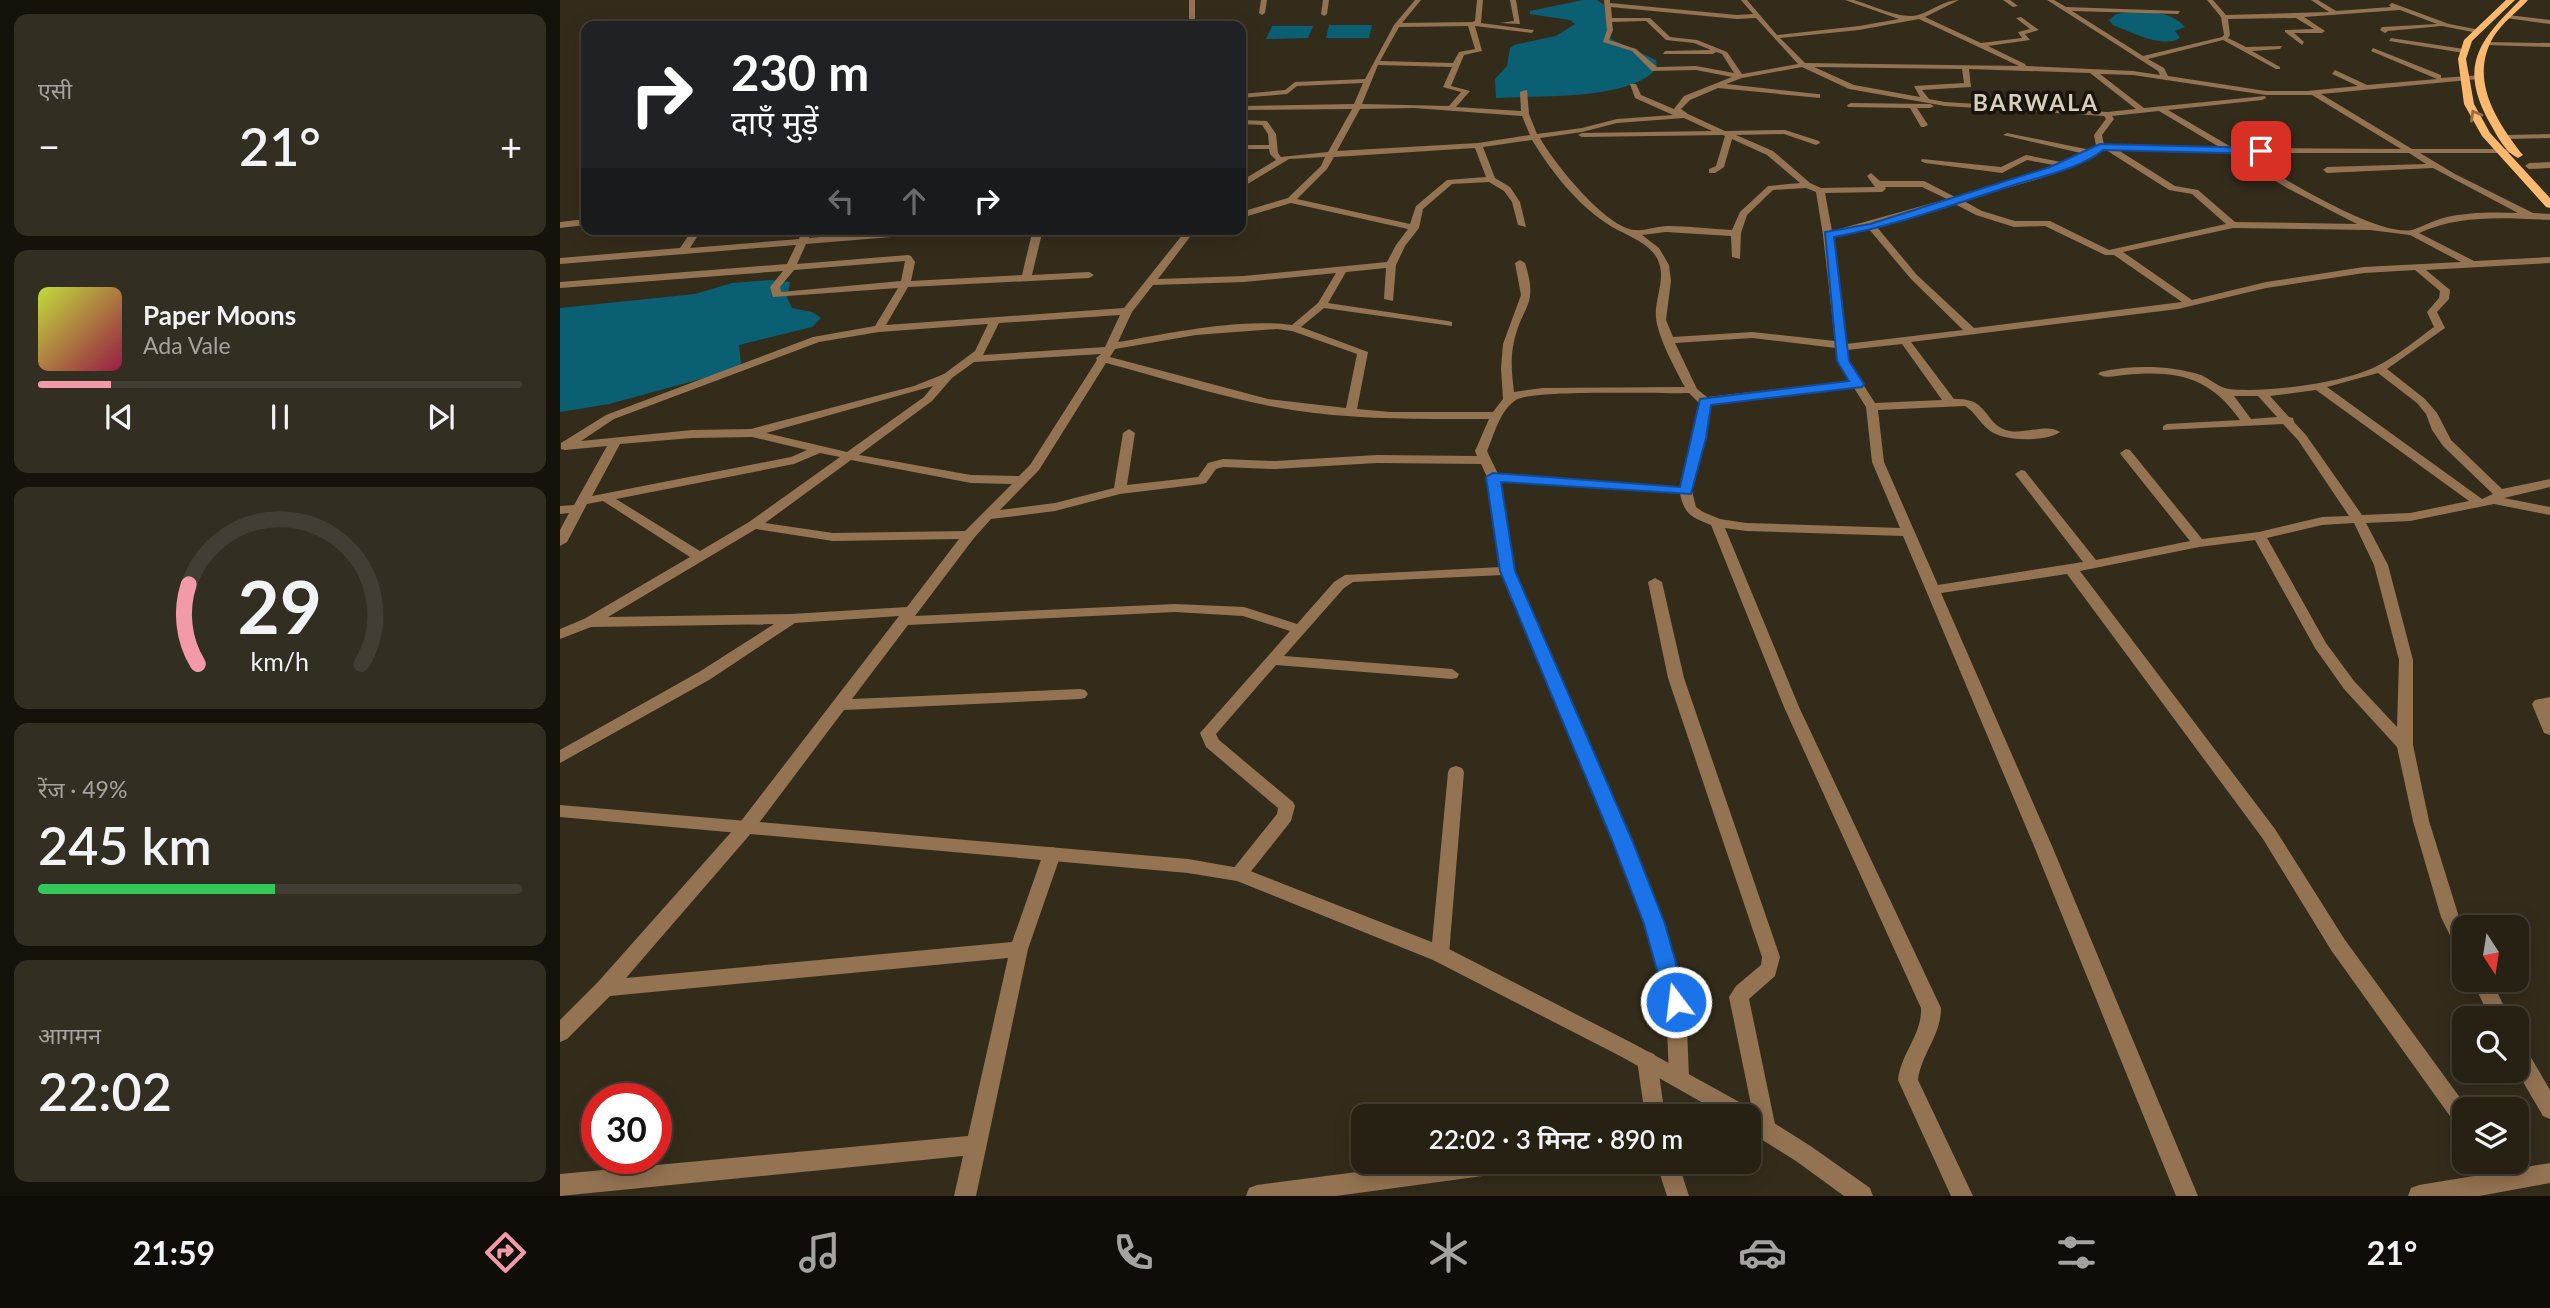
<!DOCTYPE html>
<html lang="hi">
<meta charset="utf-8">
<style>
:root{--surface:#272114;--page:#332e22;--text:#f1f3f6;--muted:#a4a3a0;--line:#433e34;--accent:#f39aa8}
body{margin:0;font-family:Lato,"Noto Sans Devanagari",sans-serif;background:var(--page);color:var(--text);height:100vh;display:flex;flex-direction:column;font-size:26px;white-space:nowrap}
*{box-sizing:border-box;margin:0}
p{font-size:23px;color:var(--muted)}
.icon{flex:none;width:38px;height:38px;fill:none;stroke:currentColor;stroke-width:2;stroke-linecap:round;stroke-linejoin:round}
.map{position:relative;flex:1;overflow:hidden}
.panel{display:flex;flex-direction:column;gap:14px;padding:14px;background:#15120b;width:560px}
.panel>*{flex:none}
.banner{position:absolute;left:21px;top:21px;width:665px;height:214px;border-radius:14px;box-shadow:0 4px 18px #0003,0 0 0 2px var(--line);background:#202124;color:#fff;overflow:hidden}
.needle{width:46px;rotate:168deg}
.fabs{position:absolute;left:1892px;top:915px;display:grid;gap:14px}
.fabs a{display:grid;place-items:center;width:77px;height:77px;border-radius:14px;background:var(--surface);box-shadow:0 4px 18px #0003,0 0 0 2px var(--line);font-size:35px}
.speed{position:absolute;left:21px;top:1083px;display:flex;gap:14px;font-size:35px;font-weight:700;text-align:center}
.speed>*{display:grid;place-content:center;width:91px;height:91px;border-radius:50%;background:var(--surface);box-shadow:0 4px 18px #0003,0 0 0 2px var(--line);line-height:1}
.speed .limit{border:10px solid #d22;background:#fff;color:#111}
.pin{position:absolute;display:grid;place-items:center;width:60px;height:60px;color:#fff;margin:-30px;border-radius:14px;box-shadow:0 4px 10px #0006}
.me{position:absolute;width:77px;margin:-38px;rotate:345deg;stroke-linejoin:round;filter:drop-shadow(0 0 5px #0008)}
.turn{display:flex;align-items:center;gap:24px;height:147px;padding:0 35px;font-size:32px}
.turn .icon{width:91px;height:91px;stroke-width:2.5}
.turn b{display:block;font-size:49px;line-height:60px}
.lanes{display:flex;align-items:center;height:66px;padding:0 35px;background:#0003;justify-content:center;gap:35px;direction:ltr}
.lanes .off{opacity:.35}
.big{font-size:52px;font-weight:600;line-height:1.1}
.panel .tile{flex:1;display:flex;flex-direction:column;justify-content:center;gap:10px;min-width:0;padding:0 24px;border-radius:14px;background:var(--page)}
.panel .dial{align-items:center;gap:0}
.dial svg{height:182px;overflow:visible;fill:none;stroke:var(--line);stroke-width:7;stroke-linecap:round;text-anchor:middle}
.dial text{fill:var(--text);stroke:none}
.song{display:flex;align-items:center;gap:21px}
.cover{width:84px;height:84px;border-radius:10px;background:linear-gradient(135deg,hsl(70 70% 55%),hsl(340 70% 35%))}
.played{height:7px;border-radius:4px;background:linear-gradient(90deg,var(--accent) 15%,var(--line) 15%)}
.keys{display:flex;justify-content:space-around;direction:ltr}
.heat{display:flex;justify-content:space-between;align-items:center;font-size:38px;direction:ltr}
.charge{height:10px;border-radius:5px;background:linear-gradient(90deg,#34c759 49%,var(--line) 0)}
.trip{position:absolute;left:791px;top:1104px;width:410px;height:70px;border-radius:14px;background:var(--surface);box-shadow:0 4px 18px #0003,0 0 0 2px var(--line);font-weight:600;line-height:70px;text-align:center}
.dock{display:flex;height:112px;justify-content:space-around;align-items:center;background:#100d08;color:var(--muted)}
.dock .icon{width:49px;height:49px}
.dock .on{color:var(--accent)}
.dock b{font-size:32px;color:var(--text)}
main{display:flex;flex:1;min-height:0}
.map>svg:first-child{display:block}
.water{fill:#0b5f73}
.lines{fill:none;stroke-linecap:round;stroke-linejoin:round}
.minor{fill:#937352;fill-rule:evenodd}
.tertiary{fill:#937352;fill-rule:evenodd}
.primary{fill:#fbb970;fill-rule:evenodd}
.oneway{stroke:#956f43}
.route{fill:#1a73e8;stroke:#114b97;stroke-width:2}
.labels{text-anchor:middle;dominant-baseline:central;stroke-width:7;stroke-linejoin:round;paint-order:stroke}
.far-district-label{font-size:23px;font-weight:bold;letter-spacing:2px;fill:#d8ceba;stroke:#18150d}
</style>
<main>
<section class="panel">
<div class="tile"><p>एसी</p>
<div class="heat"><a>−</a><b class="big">21°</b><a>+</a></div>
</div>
<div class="tile">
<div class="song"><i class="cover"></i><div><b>Paper Moons</b><p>Ada Vale</p></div></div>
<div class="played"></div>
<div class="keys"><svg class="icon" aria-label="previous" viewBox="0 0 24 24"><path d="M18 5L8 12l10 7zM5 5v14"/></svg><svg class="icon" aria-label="pause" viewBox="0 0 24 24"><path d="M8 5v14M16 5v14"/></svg><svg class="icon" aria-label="next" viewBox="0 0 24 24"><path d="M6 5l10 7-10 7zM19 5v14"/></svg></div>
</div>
<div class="tile dial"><svg viewBox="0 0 100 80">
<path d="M14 69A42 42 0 1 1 86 69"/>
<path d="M14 69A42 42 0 0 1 10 34" stroke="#f39aa8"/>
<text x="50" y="56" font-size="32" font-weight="700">29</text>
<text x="50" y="72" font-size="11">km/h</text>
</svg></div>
<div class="tile"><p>रेंज · 49%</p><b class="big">245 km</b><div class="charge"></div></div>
<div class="tile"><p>आगमन</p><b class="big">22:02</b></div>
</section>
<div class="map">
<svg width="1990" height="1196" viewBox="0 0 1990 1196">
<rect width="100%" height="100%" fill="#342c1b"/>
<g class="water">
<path d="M1023,0H1037L1044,5L1051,39L1096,60L1097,68C1070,101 979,95 936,98L935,79L947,66L950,48L954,45L996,36L1015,24L1010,20L970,14V11Z"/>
<path d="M1570,12C1591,13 1610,10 1625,27L1615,31L1620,38C1603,49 1571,32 1553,25L1549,20L1556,14Z"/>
<path d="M769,25H812L809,38H766Z"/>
<path d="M712,26H753L748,38L706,39Z"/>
<path d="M210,280L230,282L227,298L232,308L252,312L261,318L252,327L179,345L181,364L170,371L49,404L0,412V308L135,294L172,283Z"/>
</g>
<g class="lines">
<g class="minor">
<rect x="629" y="0" width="6" height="26"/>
<path d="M701,0H707L705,13L702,15L699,13Z"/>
<path d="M763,0H769L767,14L764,16L761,14Z"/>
<path d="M855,0H861L842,23L912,22L915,21L917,0H923L921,23L974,30L972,33L915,26L922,51L904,55L891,86L910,91L896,107L961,111L960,92L967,90L969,114L977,134L1022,128L1057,119L1113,115L1075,98L1070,84H1076L1081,95L1114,109L1124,96L1172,77L1136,70L1092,71L1072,51L1043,42L1047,30L1044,0H1050V3L1177,15L1193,14L1181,0H1187L1217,35L1299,26L1339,19L1285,0H1294C1311,5 1342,20 1358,15C1372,11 1384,0 1399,0L1365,17L1421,43L1462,38L1458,32L1470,29L1456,18L1461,17L1479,30L1465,34L1470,40L1428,46L1465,64L1466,66L1573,71L1600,75L1598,71L1487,0H1494L1506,7L1620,11L1618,14L1512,11L1583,56L1662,37L1664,35L1661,17L1647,0H1653L1666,15L1769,12L1751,0H1758L1776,11L1831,7L1829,5L1832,3L1889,24L1920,30L1918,33L1882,26L1828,31L1825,33L1820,30L1822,27L1877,24L1840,10L1744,17L1765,31L1762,33H1734L1744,42L1742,45L1725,32V30L1754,29L1736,18L1668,19L1670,35L1668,38L1686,47L1722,46L1720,49L1692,51L1720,67V69H1716L1663,40L1588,59L1604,68L1608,76L1706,91H1747L1798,86L1772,74L1775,70L1807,85L1877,79L1811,51L1813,48L1881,75V78L1922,75L1919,79L1761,94L1852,149H1955L1956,151L1952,153H1860L1895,174L1973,213L1990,214V220C1946,218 1901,214 1859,233L1914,261L1990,257V263L1866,270L1890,290L1889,299L1877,312L1885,328L1827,369L1865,399L1877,413L1891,440L1942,489L1990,479V487L1944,498L1990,507V515L1934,504L1850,521L1806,523L1828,565L1853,660V745L1869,821L1899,917L1904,928V953L1897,950L1881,917L1853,821L1837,747L1784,689L1755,648L1695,540L1639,547L1520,571L1715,829L1785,940L1909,1110H1904V1129L1897,1126L1771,950L1703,839L1507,574L1381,593L1492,846L1638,1196H1616L1474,846L1343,536L1186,531L1165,528L1239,707L1381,1008C1381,1036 1361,1054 1358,1080L1413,1196H1391L1338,1080C1341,1053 1362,1035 1361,1008L1224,707L1151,525C1132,517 1125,516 1120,494L940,481L955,571L1071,840L1104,924L1126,1002L1129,1078L1126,1085L1119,1087L1112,1085L1109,1078L1106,1002L1086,924L1053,840L943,575L793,582L784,588L724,656L892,669L899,674L897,678L892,679L716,665L656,734L659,740L733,802L735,806L731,821L685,879L679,881L673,879L670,874L673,869L717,814L718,808L646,747L640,733L730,631L683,616L615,612L348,625L292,699L520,689L525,690L528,694L525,698L520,699L284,710L193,831L66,978L452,942L483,854L486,849L492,847L498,849L501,854L468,949L416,1196H394L403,1156L0,1196V1174L408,1136L448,958L50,996L7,1039L0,1042V1020L38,982L181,821L339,616L235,623L149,680L0,763V750L139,672L214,624L31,627L0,639V629L24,619L130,557L43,501L27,504L7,542L0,546V530L9,513L0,514V506L14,505L47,446L5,450L1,449V443L46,415L253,337L315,326L338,288L213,297L210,287L223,271L0,288V282L227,264L236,245L0,264V258L120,248L133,229H142L130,248L239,239L243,229H252L249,238L356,229H397L393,232L246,244L237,264L348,255L351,256L355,262L351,281L462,275L473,229H483L472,275L529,272L534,275L529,278L348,287L326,325L564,308L627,229H636L598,279L684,276L827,262L836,245L848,229L731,203L681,218V212L728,198L761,166L765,157L729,159L681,188V181L716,160L710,154L709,149H681V145H709L708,134L702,125L681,124V120L707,121L716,134L718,153L721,157L768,152L792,109L681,110V106L794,104L803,83L737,86L727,94L681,98V94L725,90L735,82L805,79L834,25ZM1051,7L1177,19L1196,18L1238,64L1182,74L1167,52L1137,40L1110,37L1090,18H1052ZM1359,19L1459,66L1245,63L1220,38L1299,30ZM1086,21L1106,40L1134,43L1151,50L1105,51L1103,54H1153L1156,52L1162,54L1174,73L1136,66L1097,67L1076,49L1049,40L1053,30L1052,22ZM908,26L915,49L899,52L893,63L820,61L839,27ZM818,65L892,67L883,87L901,92L889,106L802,104ZM1242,67L1289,89L1385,106L1544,116L1546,119L1534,135L1536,146L1531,150L1447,133L1443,135L1525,154L1506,163L1466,155L1441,167L1362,159L1361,161L1365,163L1442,173L1467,160L1499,166L1395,197L1364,181H1320L1311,173L1307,176L1315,187L1261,188L1250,183L1213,151L1176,135L1224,134L1256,145L1260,143L1259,141L1225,130L1165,131L1128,114L1121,109L1130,100L1158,88L1260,98V94H1257L1166,84L1182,78ZM1254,67L1402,69L1404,83L1354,86L1360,97L1294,85ZM1409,69L1530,73L1576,109L1547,112L1385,102L1369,99L1362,90L1411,87ZM1540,74L1573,75L1706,95H1752L1841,149L1673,148L1608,110L1702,100L1706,98L1705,96L1584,108ZM854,108L962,116L970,135L918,143L777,151L800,109ZM1599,111L1661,148L1544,145L1542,135L1554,119L1552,116ZM1124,118L1152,131L1022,133L1018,135L1022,137L1163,135L1165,136L1156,166L1149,169V173H1155L1164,167L1172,139L1207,155L1240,183L1208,186L1180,212L1172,230C1151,229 1129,226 1108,226C1097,226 1086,231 1075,230C1047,229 993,162 980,138L1022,132L1057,123ZM972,140C991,171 1016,203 1046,223C1062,234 1083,239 1095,255C1109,276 1094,296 1096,318C1098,337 1115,369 1125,387L983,388L954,392C952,375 950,358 954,342C962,304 979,307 965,263L960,260L955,263L961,295L943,344L941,368L943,399L933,412H830L797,409L808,352L741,327L764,308L892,326V322L888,321L768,303L786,272L826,268L824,299L833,301L836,265L845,246L859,228L863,209L892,184L929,182L944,191L952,202L958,225L966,227L960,202L950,187L935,178L923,147ZM915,148L926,177L887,180L856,206L850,224L737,199L767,169L774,157ZM1542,149L1546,150L1609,190L1632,194L1666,224L1549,250L1490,221H1455L1422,211L1402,200C1448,186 1503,178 1542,149ZM1558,150L1669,153L1727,188L1797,224L1675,222L1638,190L1615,186ZM1681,153H1849L1866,164L1767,167L1763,170L1767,173L1873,168L1958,213C1933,212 1907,212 1883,218C1872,221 1862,227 1852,230C1816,237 1715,173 1681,153ZM1325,187H1362L1387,199L1272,231L1265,193L1322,192L1326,189ZM1246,188L1256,192L1263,235L1275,341L1192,332L1113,337L1106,320L1111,281L1109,265L1099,248L1082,235L1106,232L1171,236L1172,257L1180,259L1181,233L1187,215L1213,190ZM1393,203L1416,215L1454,227L1485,226L1545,255H1554L1622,302L1414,328L1357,275L1316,226ZM1308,228L1351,279L1403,330L1286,344L1273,237ZM1673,228L1810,230L1850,235L1901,262L1804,267L1706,282L1632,300L1563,252ZM345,261L341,281L221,292L220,287L234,270ZM1855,270L1880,291L1879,298L1867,312L1874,327C1856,340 1837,356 1817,366C1784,383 1706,393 1669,389C1660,388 1650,379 1641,375C1609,365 1572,365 1540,372L1538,374C1546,379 1555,376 1564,375C1616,370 1649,376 1680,420L1607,424L1603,426V430L1723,424L1738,440L1789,516L1762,517L1699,532L1642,539L1570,450L1566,449L1560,453L1562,456L1630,541L1536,560L1465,471L1461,470L1455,474L1523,562L1378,585L1324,462L1318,410L1405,406C1415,412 1420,423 1429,430C1443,442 1486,442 1500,432C1488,423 1465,434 1450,431C1423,426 1431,397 1394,399L1351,342L1618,309L1706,288L1804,273ZM776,273L758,303L732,325C679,318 611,333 558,342L572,312L593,285L684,282ZM560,315L545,347L423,355L439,323ZM428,324L415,351L384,374L354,386L191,429L132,430L21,441L54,419L259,342L319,332ZM717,329L732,331L797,354L786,408L708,399L550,357L555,349L636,335ZM1192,338L1276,348L1278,361L1290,381L1147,397L1137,389L1115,343ZM1342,344L1382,400L1315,403L1288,361L1287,350ZM541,354L536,358L537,360L470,465L459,476L411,475L299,455L372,401L392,378L414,362ZM546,363C607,379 669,400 732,410C797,420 863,419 929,419L915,451L917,456L817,455L715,461L663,459L648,463L638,477L567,485L575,433L569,429L563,433L554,488L495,503L440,510L479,470ZM1818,373L1857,403L1866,414L1872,430L1883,446L1933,494L1922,499L1767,387ZM373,386L364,397L287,452L206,433ZM1294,388L1306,407L1312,462L1340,528L1186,523L1160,519L1143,512L1136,507L1132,491L1151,404ZM1756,390L1909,501L1850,513L1802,515L1746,435L1734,422L1733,418L1729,417L1710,396ZM1129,393L1139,403L1121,487L938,474L927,451C934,435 940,410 956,400C973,389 1100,394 1129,393ZM1674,396H1698L1717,417L1691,419ZM192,437L247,450L231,457L32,496L60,444L132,438ZM260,453L280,457L189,522L140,551L56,499L234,464ZM291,460L411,483L452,484L405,531L273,533L205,523ZM817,463L921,464L927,477L941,567L785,575L774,582L737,624L684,607L615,604L355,616L414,538L431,519L495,511L560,494L642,484L646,483L656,469L663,467L715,469ZM1794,523L1814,565L1839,660L1837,727L1794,681L1766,643L1707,538L1762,525ZM196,529L273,541L399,539L347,607L231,614L48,617Z"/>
<path d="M950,0H956L960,24L940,23L954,21Z"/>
<path d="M1443,0H1450L1458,6L1453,7Z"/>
<path d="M1948,15L1990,20V24L1946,18Z"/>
<path d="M1831,38L1904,49L1907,51L1904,53L1829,41Z"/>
<path d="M1926,42L1990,43V47L1924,45Z"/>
<path d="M1291,103L1370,104L1374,106L1370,108H1357L1368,125L1364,127H1361L1350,108L1288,107L1287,105Z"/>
<path d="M1990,134V138L1945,139L1941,137L1945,135Z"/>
<path d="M1990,162V168L1969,169L1965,166L1969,163Z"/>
<path d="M26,219V225L0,228V222Z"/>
<path d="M1095,578L1102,582L1124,678L1220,957L1215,976L1189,999L1216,1129L1213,1136L1206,1139L1199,1136L1196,1129L1169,997L1176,986L1201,965L1202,957L1108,678L1088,582Z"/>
<path d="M1990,697V735L1984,733L1972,704L1975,700Z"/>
<path d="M896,766L902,768L904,772L889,954L887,960L880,962L873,960L871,954L888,772L890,768Z"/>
<path d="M1912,980H1931L1950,1018H1930Z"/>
<path d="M1956,1041L1963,1044L1990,1090V1119L1983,1116L1956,1070Z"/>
<path d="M1087,1051L1094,1054L1097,1060L1105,1116H1085L1077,1060L1080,1054Z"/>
<path d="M874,1162H963L960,1169L952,1172L776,1196H686L689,1188L697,1185Z"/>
<path d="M1096,1162H1118L1129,1196H1107Z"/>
<path d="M1926,1162H1950L1955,1169L1990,1163V1183L1919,1196H1848L1851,1188L1859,1185L1932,1173Z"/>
</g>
<path class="tertiary" d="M0,805L628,859L685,869L887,948L1076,1045L1192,1109L1252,1147L1310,1188L1313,1196H1284L1236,1161L1188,1131V1116H1166L1062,1057L873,960L677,881L628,873L0,817Z"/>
<g class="primary">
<path d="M1946,0H1955L1912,41L1906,59L1914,104L1930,133L1990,198V208L1986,207L1922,136L1904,104L1898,59L1904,40Z"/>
<path d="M1960,0H1968C1957,12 1943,22 1934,36C1908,79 1937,122 1963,155L1958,158C1946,153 1937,136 1931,125C1898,66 1918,42 1960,0Z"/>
</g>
</g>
<defs><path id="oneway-chevron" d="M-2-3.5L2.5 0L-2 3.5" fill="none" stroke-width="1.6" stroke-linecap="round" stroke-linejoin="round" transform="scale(1.75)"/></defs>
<use class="oneway" href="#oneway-chevron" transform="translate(1915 115) rotate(-120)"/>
<path class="route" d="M1540,144L1701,148L1705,151L1701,154L1543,150C1522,168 1480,177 1454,185C1394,204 1335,226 1274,237L1289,361L1304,384L1302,387L1151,405L1146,438L1131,494L941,482L955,571L1072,840L1105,924L1127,1002L1124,1009L1116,1012L1108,1009L1084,924L1052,840L940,571L926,477L933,473L1120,487L1140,399L1289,381L1277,361L1265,232L1310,224L1490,167Z"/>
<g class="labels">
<g class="far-district-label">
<text x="1476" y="102">BARWALA</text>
</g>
</g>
</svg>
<div class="fabs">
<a><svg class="needle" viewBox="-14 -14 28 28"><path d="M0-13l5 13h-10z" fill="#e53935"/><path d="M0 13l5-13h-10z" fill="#a4a3a0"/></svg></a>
<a><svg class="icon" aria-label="search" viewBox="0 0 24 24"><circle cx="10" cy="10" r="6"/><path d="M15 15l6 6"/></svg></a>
<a><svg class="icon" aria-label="layers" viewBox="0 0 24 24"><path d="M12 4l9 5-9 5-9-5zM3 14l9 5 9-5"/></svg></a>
</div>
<div class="speed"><div class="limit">30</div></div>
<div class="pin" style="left:1701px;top:151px;background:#d93025"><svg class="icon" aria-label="arrive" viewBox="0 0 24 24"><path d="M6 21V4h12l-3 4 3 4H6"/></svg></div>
<svg class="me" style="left:1116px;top:1002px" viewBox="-20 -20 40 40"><circle r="17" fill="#1a73e8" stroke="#fff" stroke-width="3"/><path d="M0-11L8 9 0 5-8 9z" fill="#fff"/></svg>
<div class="trip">22:02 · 3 मिनट · 890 m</div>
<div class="banner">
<div class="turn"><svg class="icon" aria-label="right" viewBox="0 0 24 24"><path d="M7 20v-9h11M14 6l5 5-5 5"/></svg><div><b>230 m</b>दाएँ मुड़ें</div></div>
<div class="lanes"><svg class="icon off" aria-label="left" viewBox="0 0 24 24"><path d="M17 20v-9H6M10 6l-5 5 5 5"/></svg><svg class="icon off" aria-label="ahead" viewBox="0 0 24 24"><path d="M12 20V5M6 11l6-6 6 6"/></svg><svg class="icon" aria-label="right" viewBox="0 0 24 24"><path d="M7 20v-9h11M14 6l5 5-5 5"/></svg></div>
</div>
</div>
</main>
<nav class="dock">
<b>21:59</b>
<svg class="icon on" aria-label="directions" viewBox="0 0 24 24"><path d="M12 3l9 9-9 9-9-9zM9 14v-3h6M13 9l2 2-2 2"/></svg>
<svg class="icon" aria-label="music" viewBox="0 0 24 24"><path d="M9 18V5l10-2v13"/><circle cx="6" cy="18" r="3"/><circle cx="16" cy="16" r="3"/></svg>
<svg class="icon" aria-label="phone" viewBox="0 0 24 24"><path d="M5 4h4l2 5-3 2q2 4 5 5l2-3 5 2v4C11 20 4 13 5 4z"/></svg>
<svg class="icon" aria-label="climate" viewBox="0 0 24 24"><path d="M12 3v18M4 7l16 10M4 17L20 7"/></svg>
<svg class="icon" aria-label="car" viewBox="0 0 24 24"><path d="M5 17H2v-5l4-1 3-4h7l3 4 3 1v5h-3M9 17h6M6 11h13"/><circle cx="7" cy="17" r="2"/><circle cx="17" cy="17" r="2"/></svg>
<svg class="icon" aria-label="filters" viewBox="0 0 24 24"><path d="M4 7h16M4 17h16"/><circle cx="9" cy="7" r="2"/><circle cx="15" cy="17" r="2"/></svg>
<b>21°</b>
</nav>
